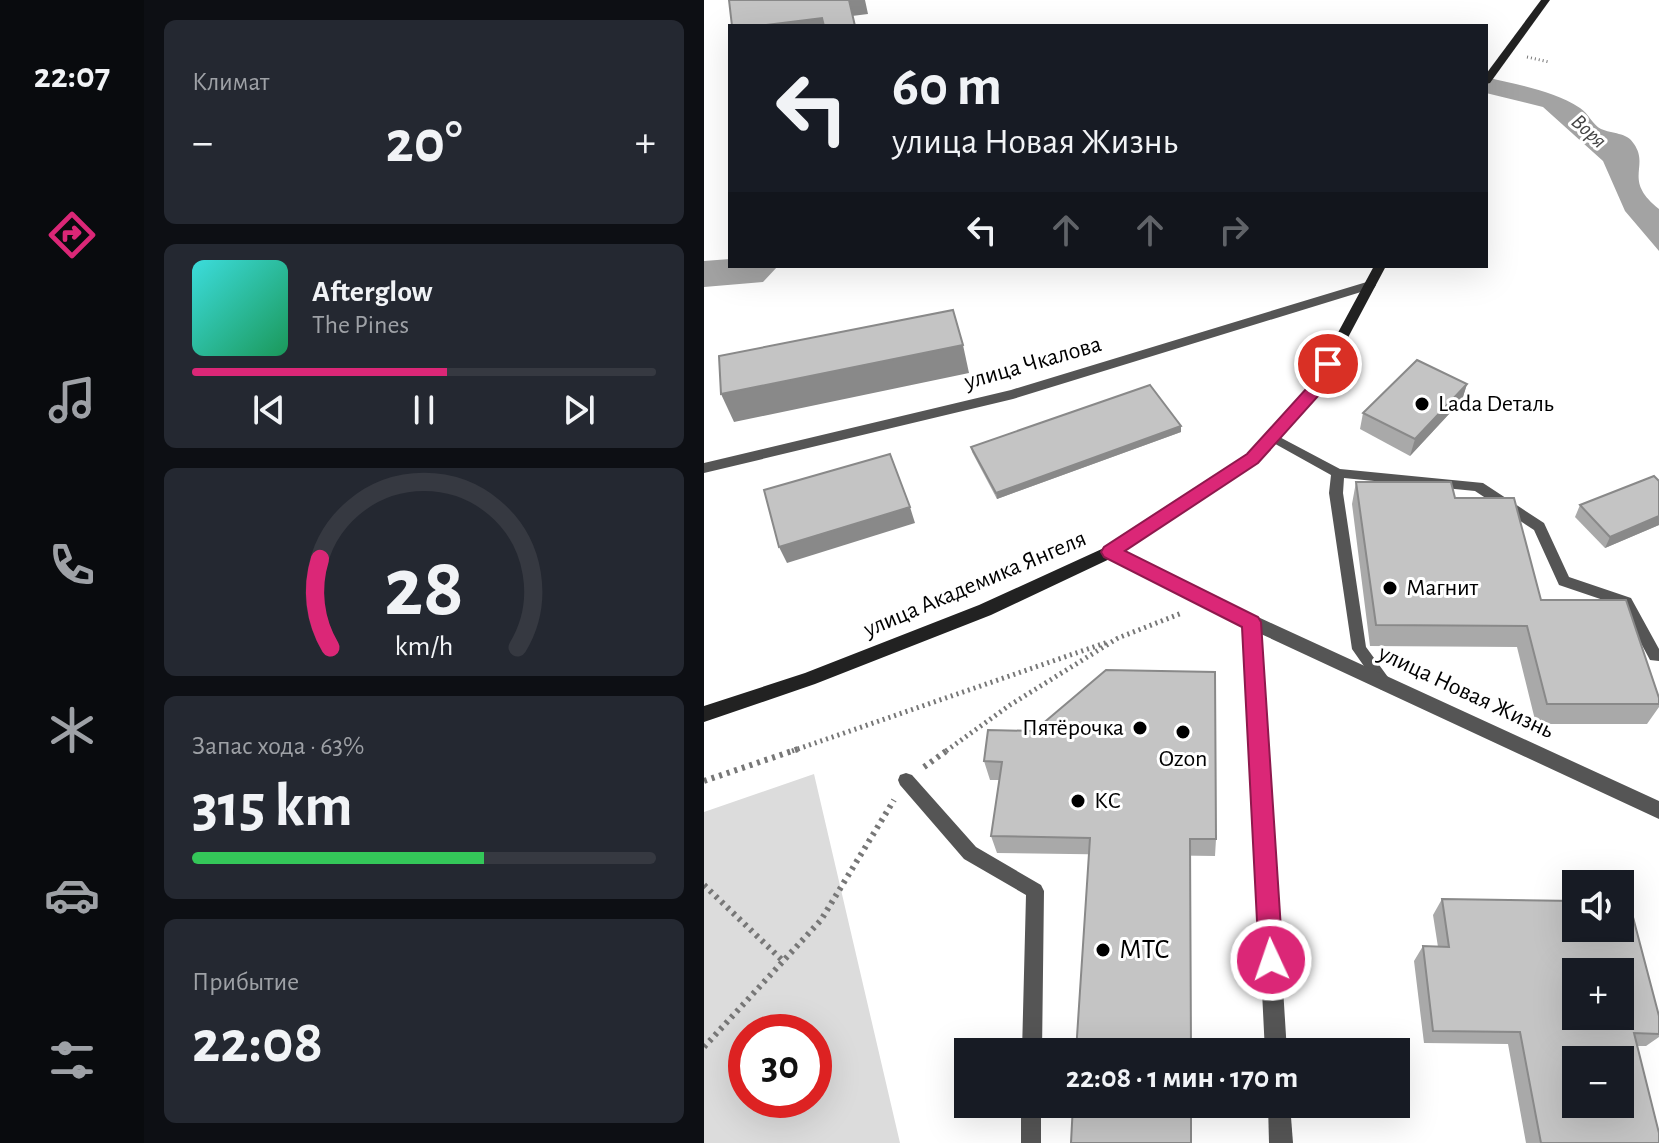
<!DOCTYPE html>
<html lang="ru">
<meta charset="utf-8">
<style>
:root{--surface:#171b24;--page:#242831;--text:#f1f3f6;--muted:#9ea1a6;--line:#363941;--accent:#db2777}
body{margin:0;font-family:"Alegreya Sans",sans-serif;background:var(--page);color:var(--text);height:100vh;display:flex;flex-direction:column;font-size:30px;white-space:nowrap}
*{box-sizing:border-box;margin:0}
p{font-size:26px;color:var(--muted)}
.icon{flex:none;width:44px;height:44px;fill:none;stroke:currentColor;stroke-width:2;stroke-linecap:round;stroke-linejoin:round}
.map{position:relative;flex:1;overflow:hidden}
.sheet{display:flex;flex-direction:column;gap:20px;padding:20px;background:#0d0f14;width:560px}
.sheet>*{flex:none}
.guide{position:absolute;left:24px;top:24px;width:760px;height:244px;border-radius:0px;box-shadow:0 8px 32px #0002;background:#171b24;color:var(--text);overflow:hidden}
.tools{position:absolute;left:858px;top:870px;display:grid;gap:16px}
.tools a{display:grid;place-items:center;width:72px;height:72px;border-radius:0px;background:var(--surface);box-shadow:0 8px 32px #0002;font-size:40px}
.speed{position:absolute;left:24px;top:1014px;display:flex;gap:16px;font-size:40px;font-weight:700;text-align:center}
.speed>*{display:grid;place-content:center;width:104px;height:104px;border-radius:50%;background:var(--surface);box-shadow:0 8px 32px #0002;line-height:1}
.speed .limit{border:12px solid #d22;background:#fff;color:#111}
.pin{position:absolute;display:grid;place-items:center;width:68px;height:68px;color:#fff;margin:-34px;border:4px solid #fff;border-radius:50%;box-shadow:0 2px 8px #0007}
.me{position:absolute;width:88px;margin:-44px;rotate:357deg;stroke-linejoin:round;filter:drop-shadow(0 0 6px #0008)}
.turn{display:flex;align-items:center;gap:28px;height:168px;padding:0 32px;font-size:36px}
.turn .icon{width:104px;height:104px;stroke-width:2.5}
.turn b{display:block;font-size:56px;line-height:68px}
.lanes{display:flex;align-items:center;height:76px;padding:0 32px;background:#0003;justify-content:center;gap:40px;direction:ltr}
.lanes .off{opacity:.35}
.big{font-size:60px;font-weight:600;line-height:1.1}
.sheet .tile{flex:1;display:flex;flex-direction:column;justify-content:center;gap:12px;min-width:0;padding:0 28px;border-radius:12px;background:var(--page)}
.sheet .dial{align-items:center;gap:0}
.dial svg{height:208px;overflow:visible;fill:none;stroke:var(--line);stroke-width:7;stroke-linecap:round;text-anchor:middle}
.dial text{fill:var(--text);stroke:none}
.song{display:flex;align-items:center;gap:24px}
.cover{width:96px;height:96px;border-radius:12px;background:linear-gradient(135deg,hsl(180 70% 55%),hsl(150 70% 35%))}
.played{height:8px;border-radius:4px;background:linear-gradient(90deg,var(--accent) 55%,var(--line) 55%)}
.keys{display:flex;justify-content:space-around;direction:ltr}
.heat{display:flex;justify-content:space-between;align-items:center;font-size:44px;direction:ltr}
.charge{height:12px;border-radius:6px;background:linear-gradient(90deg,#34c759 63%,var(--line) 0)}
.trip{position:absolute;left:250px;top:1038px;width:456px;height:80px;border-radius:0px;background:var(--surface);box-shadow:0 8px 32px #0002;font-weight:600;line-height:80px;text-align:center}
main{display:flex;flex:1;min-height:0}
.menu{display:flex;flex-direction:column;width:144px;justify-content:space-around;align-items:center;background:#090b0e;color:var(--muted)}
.menu .icon{width:56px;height:56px}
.menu .active{color:var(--accent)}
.menu b{font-size:36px;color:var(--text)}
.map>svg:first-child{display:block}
.green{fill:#dcdcdc;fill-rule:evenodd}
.water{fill:#a3a3a3}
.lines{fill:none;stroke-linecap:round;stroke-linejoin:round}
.path-far2{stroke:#777;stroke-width:3;stroke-dasharray:1 3;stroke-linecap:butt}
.path-far1{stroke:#777;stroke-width:5;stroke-dasharray:2 4;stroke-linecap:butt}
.path{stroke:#777;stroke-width:6;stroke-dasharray:3 5;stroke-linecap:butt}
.lane{fill:#555;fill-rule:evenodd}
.street{fill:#555;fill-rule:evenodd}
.secondary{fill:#222;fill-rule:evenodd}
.wall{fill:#a9a9a9}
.shaded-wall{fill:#898989}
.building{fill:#c4c4c4;stroke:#898989;stroke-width:2;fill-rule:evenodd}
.route{fill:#db2777;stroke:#8e194d;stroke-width:2}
.poi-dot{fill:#000;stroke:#fff;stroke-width:3}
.labels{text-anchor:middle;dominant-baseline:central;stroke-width:6;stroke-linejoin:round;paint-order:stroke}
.far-water-label{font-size:22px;font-style:italic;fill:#444;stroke:#fff}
.street-label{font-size:24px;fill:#000;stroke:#fff}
.poi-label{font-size:24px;fill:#000;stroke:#fff;text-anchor:start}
.near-poi-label{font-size:28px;fill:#000;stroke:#fff;text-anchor:start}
</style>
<main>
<nav class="menu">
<b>22:07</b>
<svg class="icon active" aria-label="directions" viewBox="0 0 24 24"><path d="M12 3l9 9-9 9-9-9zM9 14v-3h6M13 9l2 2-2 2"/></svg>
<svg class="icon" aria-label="music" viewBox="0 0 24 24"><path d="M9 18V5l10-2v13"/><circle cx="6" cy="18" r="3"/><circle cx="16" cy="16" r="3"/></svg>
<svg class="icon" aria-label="phone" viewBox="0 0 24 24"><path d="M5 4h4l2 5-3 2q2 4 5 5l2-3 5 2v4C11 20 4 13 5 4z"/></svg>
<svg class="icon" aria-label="climate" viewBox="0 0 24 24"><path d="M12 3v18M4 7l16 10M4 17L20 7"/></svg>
<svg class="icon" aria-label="car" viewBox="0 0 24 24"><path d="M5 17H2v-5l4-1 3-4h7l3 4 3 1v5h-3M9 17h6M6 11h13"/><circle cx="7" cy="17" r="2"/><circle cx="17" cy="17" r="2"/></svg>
<svg class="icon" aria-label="filters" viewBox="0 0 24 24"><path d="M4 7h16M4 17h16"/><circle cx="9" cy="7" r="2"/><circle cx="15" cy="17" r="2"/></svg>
</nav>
<section class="sheet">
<div class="tile"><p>Климат</p>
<div class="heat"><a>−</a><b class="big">20°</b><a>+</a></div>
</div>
<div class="tile">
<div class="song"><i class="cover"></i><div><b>Afterglow</b><p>The Pines</p></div></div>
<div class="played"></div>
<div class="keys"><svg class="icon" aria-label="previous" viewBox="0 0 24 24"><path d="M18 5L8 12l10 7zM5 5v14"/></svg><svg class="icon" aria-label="pause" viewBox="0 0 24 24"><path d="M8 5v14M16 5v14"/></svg><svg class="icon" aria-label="next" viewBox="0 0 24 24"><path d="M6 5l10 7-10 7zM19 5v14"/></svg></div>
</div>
<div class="tile dial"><svg viewBox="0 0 100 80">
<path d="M14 69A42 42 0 1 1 86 69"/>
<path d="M14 69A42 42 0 0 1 10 35" stroke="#db2777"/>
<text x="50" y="56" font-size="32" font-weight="700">28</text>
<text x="50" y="72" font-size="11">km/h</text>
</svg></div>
<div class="tile"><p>Запас хода · 63%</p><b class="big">315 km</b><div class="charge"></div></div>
<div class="tile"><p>Прибытие</p><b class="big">22:08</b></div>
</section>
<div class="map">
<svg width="955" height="1143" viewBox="0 0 955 1143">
<rect width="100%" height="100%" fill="#fff"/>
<path class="green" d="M110,774L196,1143H0V812ZM42,1032H110V1100H42Z"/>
<g class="water">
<path d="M782,77C813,85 848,90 876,108C884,113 889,125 897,129C908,134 923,132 930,144C946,167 918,180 955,209V251L921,211L899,161L839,107L782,93Z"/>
<path d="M26,259V266H74L59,282L0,287V261Z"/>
</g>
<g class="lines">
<path class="path-far2" d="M823,57L845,62"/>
<g class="path-far1">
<path d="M88,751L404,642"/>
<path d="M242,751L306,705L414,638L478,613"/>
</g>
<g class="path">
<path d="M220,767L245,749"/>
<path d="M0,781L94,749"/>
<path d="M0,885L78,960"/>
<path d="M0,1047L117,920L190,800"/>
</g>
<g class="lane">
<path d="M568,433L636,469L779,483L840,523L865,577L927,598L955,649V661L946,660L917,606L855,585L830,530L771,491L640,478L639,493L662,647L689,684L686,689L681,691L676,689L648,649L625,493L627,475L564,440L562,437Z"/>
<path d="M202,773L208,775L272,847L337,885L340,891L338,1052H318L322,895L260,859L196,785L194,780L196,775Z"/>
<rect x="317" y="1104" width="20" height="39"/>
</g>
<g class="street">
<path d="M666,281L672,285L670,288L309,399L0,473V463L307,390Z"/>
<path d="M406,546L554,617L955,801V819L557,634L583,1052H561L540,626L400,556L398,552L400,548Z"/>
<path d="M564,1104H586L589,1143H565Z"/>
</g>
<g class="secondary">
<path d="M837,0H846L786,83L782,84V74Z"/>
<path d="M670,266H682L614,394L553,463L412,556L287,615L111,684L0,722V706L101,673L275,605L400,548L543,455L604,388Z"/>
</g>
</g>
<g class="wall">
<path d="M763,384L758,400L706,456L656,429L659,413Z"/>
<path d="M477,432L293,499L268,452L267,447Z"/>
<path d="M955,481V525L901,548L871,517L876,505Z"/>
<path d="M652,482L751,498L837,600L955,698V707L943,724H832L813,647L666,646L648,504Z"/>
<path d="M284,730L512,839L511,856L293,853L287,836L295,780H286L280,761Z"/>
<path d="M738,899L955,1016V1037L942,1046H933L955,1143H822L804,1044L720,1043L710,961L719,946L734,947L729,915Z"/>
</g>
<g class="shaded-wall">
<path d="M145,0H161L164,14L148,16Z"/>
<path d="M118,18L120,26H54Z"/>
<path d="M259,345L265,373L30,422L17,394Z"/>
<path d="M763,384L758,400L706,456L711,439Z"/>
<path d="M477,426V432L293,499L292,493Z"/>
<path d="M206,507L211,523L83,563L75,547Z"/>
<path d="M955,516V525L901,548L906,537Z"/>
</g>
<g class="building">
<path d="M25,0H145L151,26H120L118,18L54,26H28Z"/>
<path d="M249,310L259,345L17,394L15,356Z"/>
<path d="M713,360L763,384L711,439L659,413Z"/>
<path d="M446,385L477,426L292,493L267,447Z"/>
<path d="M186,454L206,507L75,547L60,490Z"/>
<path d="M950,476L955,481V516L906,537L876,505Z"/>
<path d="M652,482H747L751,498H810L837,600H922L955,698V704H843L823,626L672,625Z"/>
<path d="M402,670L511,672L512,839H486L487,1052H372L386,838L287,836L298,762L280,761L284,730L330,731Z"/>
<path d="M738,899L872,901V928H916V902H925L955,1016V1034L930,1033L955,1133V1143H837L816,1032L729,1031L719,946L745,947ZM872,972H916V1016H872ZM872,1060H916V1104H872Z"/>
<path d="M369,1104H487V1143H367Z"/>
</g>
<path class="route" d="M624,359L631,364L615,395L554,463L421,551L554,617L557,622L579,960L575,968L567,972L558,968L555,960L538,627L400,557L397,552L400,547L543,454L603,388L618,361Z"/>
<g class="poi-dot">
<circle cx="718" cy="404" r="8"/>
<circle cx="686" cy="588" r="8"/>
<circle cx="436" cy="728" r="8"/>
<circle cx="479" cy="732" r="8"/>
<circle cx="374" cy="801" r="8"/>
<circle cx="399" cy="950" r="8"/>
</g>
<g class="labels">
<g class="far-water-label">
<text transform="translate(885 131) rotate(42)">Воря</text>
</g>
<g class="street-label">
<text transform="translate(329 363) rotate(-16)">улица Чкалова</text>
<text transform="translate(271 584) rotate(-23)">улица Академика Янгеля</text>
<text transform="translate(762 692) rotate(25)">улица Новая Жизнь</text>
</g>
<g class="poi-label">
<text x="734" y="404">Lada Dеталь</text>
<text x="702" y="588">Магнит</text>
<text x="420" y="728" text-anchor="end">Пятёрочка</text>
<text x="479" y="759" text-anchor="middle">Ozon</text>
<text x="390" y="801">КС</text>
</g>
<g class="near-poi-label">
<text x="415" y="950">МТС</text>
</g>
</g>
</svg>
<div class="tools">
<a><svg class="icon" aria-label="sound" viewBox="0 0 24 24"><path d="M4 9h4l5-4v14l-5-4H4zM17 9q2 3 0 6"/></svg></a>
<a>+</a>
<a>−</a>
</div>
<div class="speed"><div class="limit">30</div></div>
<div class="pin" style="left:624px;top:364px;background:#d93025"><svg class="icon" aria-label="arrive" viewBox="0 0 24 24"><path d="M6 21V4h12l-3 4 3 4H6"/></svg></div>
<svg class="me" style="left:567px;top:960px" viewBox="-20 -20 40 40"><circle r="17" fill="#db2777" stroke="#fff" stroke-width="3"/><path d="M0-11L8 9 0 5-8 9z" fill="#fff"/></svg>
<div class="trip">22:08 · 1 мин · 170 m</div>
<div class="guide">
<div class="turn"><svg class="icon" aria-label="left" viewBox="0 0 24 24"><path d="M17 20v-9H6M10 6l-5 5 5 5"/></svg><div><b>60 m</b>улица Новая Жизнь</div></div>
<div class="lanes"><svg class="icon" aria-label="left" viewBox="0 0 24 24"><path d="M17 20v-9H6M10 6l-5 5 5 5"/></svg><svg class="icon off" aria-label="ahead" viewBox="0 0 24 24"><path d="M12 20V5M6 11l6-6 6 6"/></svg><svg class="icon off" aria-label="ahead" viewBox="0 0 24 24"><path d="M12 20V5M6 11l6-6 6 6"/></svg><svg class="icon off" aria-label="right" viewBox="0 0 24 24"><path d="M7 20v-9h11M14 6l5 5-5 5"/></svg></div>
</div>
</div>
</main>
